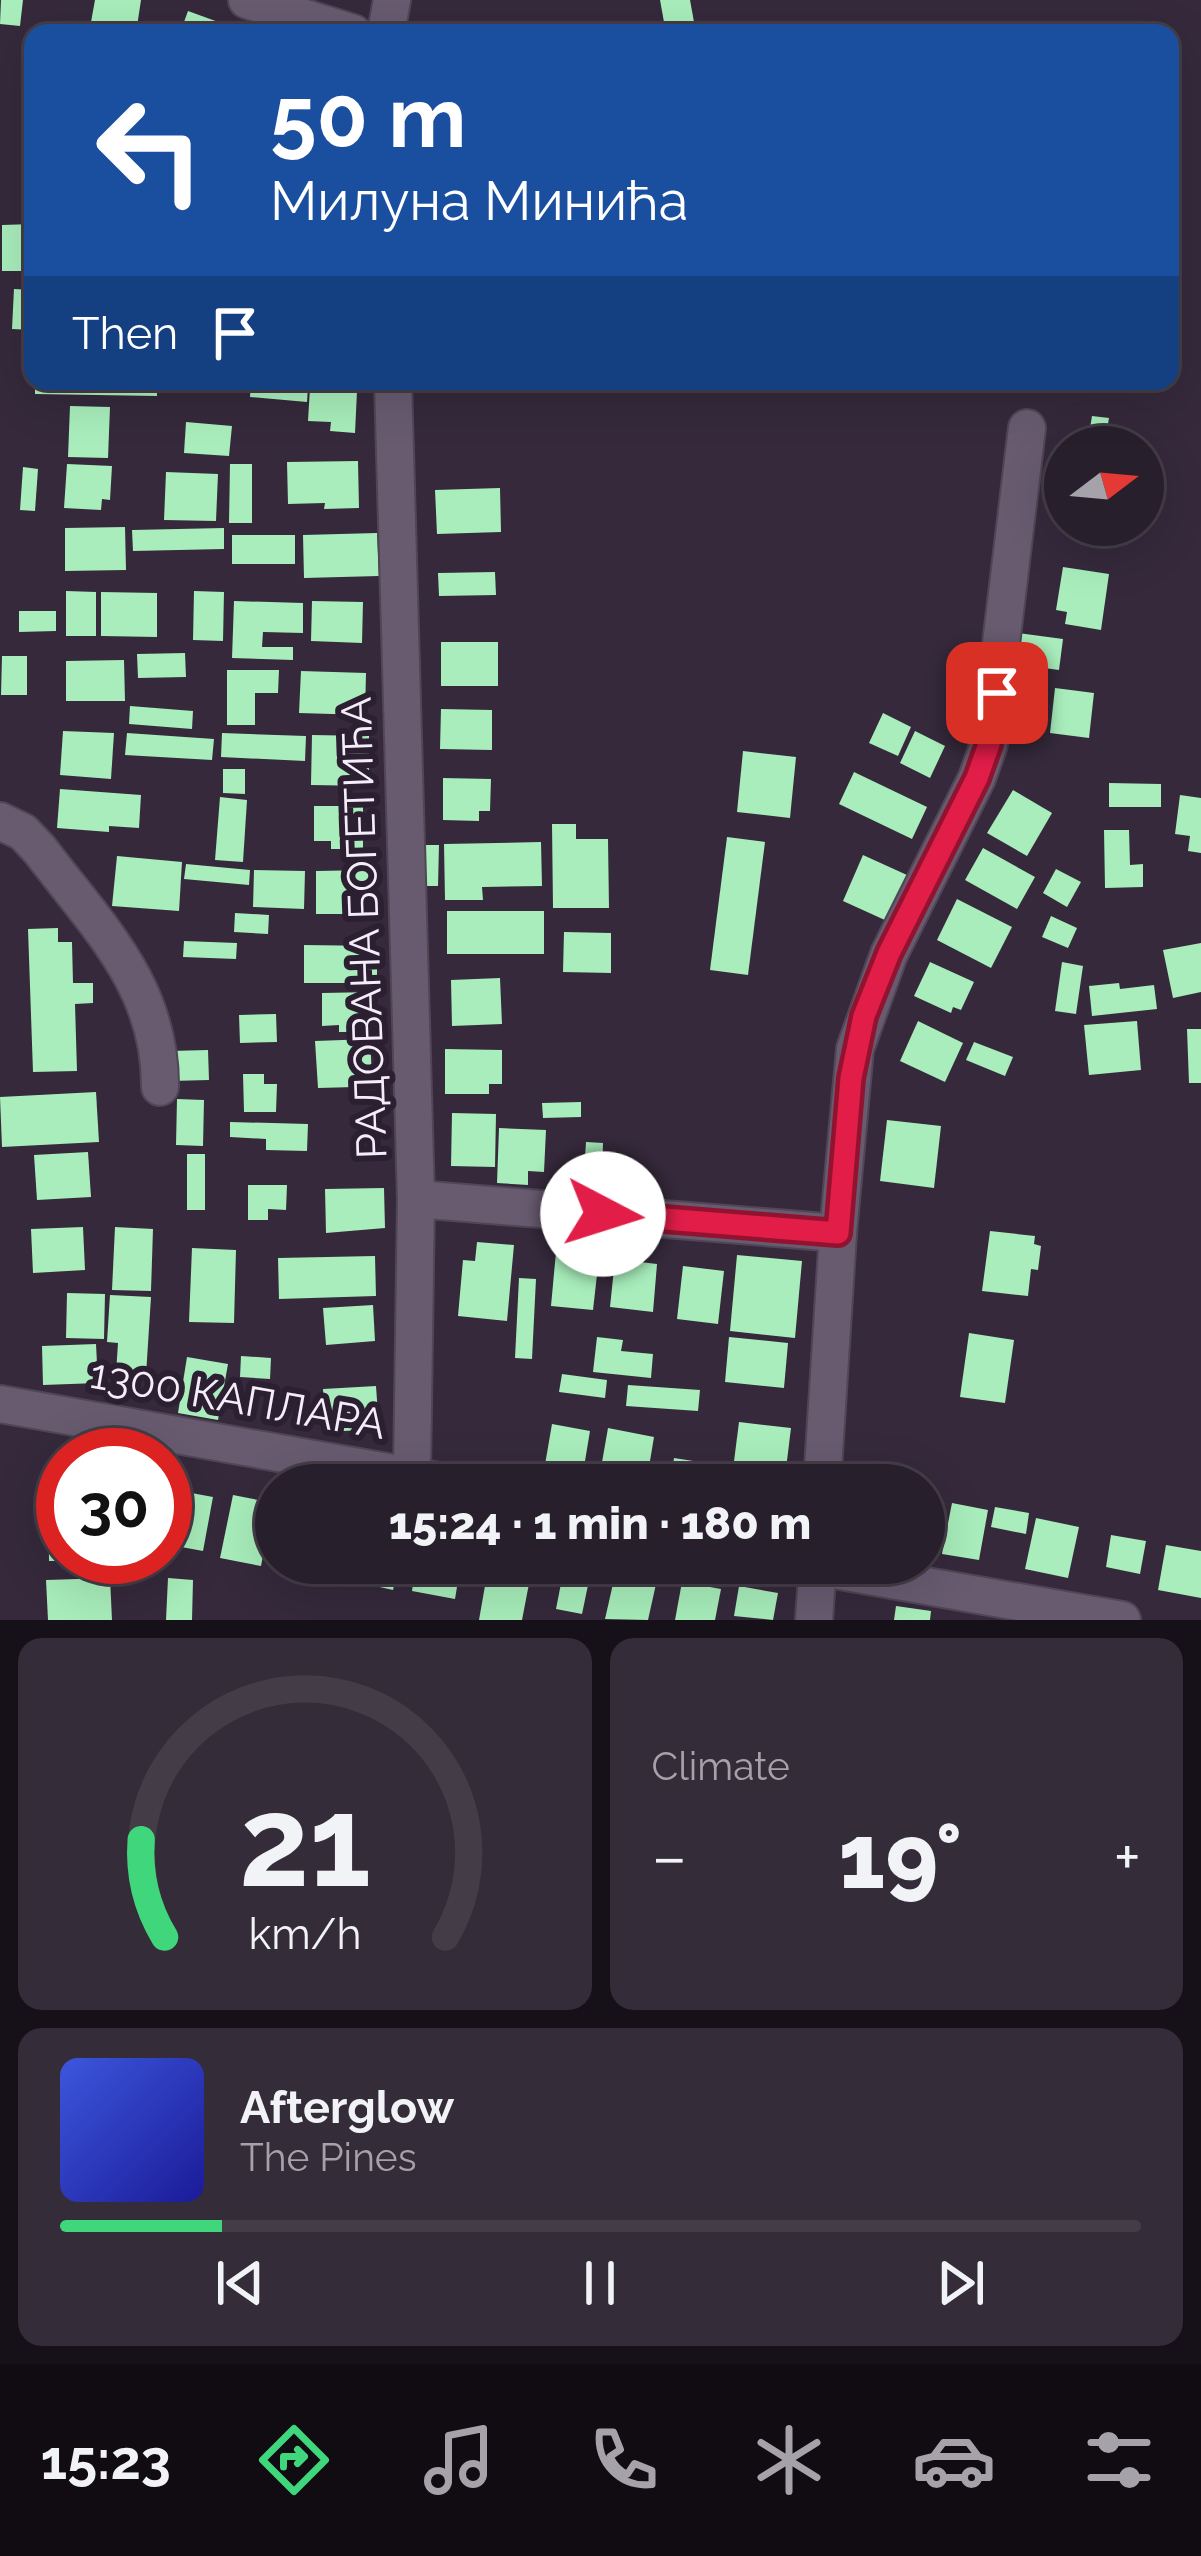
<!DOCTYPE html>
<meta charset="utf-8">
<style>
:root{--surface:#281f2c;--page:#342c38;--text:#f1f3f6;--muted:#a5a2a9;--line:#443d48;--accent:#40d77c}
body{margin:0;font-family:Raleway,sans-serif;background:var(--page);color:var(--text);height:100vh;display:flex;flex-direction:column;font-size:45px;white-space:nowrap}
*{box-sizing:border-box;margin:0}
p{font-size:39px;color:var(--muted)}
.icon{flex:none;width:66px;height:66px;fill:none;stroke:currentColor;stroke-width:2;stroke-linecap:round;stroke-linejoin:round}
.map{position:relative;height:1620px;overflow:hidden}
.sheet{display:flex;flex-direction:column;gap:18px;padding:18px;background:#161118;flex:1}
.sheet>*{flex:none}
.hud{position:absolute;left:24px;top:24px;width:1155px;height:366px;border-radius:24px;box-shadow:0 12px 48px #0002,0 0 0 3px var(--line);background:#1a4fa0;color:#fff;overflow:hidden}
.needle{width:78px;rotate:74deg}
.buttons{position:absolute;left:1044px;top:426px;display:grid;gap:24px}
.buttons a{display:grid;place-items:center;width:120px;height:120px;border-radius:50%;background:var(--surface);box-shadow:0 12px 48px #0002,0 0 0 3px var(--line);font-size:60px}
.speed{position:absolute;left:36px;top:1428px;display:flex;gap:24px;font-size:60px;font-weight:700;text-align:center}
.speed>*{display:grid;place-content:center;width:156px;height:156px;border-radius:50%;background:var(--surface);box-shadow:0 12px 48px #0002,0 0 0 3px var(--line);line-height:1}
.speed .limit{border:18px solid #d22;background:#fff;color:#111}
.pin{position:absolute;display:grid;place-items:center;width:102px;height:102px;color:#fff;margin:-51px;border-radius:24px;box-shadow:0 6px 18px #0006}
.me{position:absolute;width:132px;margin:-66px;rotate:95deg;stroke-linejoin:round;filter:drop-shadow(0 0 9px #0008)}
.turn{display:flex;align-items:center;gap:42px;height:252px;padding:0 48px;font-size:54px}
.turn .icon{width:156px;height:156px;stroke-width:2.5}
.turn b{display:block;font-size:84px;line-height:102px}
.then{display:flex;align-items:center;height:114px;padding:0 48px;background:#0003;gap:24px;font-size:45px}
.big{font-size:90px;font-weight:800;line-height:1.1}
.sheet .tile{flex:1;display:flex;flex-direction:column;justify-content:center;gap:18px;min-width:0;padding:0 42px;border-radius:24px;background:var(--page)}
.sheet .dial{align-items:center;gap:0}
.dial svg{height:312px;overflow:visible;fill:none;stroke:var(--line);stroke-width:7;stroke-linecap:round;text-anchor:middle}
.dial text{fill:var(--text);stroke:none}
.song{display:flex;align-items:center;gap:36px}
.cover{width:144px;height:144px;border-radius:18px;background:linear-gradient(135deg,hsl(230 70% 55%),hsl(240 70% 35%))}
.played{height:12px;border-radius:6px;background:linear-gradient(90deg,var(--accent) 15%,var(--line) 15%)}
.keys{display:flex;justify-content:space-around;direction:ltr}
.heat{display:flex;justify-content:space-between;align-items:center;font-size:66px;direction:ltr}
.sheet .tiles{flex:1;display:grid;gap:18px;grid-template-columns:1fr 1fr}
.tile:last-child{grid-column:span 2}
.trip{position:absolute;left:255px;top:1464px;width:690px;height:120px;border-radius:60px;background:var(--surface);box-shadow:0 12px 48px #0002,0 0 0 3px var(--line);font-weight:800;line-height:120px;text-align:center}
.tabs{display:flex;height:192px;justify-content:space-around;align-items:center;background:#100c12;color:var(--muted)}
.tabs .icon{width:84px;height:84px}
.tabs .active{color:var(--accent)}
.tabs b{font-size:54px;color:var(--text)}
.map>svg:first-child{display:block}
.building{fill:#a8edbb}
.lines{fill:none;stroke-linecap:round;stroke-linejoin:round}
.minor-casing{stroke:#504656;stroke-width:40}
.minor{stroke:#685b70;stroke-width:36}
.route-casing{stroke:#92132f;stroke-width:30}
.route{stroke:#e11d48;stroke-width:21}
.labels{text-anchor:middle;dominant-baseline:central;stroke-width:12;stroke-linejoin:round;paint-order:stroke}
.street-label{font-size:42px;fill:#f5edfa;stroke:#2b1f31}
</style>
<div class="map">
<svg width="1201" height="1620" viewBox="0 0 1201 1620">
<rect width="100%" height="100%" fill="#35293b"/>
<g class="building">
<path d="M1,0H23L20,26L0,24Z"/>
<path d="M95,0H141L136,33H89Z"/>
<path d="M660,0H690L696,33H666Z"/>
<path d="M188,11L221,23L218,33H180Z"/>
<path d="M33,224V271H2V225Z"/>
<path d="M14,289L33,290V330L12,329Z"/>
<path d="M35,381H157V396L35,394Z"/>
<path d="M251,381L308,386L307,402L250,397Z"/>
<path d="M310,388L357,391L355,433L330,431L331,422L308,421Z"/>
<path d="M70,406L110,407L108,458L68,457Z"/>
<path d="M1092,416L1109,418L1104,447H1087Z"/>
<path d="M186,422L232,426L229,456L184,453Z"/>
<path d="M358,461L359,508L324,509L325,503L288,504L287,462Z"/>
<path d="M67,464L112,466L110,500L102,499L101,510L64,508Z"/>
<path d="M230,464H252V523H229Z"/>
<path d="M23,467L38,469L35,511L20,510Z"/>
<path d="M166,472L218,474L216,521L164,520Z"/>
<path d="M500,488L501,532L437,534L435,490Z"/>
<path d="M125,527L126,570L65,571V528Z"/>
<path d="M224,528V549L133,551L132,530Z"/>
<path d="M377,533L379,576L304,578L303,535Z"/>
<rect x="232" y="535" width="63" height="29"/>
<path d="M1063,567L1109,574L1101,630L1065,624L1067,612L1056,610Z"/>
<path d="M495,572L496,595L439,596L438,573Z"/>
<path d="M66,591L96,592V636H66Z"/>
<path d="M194,591L224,592L223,641L193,640Z"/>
<path d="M101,592L157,593V637L101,636Z"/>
<path d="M234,601L303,603V633L263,632L262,647H293V660L232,658Z"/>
<path d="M312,601L363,602L362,643L311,641Z"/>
<path d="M19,611H56V631L19,632Z"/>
<path d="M1018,633L1063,639L1059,670L1014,664Z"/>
<rect x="441" y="642" width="57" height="44"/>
<path d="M185,653L186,677L138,678L137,654Z"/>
<path d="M2,656H27V695H1Z"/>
<path d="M124,660L125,701H66V661Z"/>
<path d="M227,670H279L278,693H255V725H227Z"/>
<path d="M301,671L366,673L365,715L299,713Z"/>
<path d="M1055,688L1094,693L1089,738L1050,733Z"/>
<path d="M130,706L193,711L192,729L129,724Z"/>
<path d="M441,709L492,710V750L440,749Z"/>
<path d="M883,713L911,727L898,756L869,743Z"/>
<path d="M63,731L114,733L111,779L60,775Z"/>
<path d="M915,731L945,746L930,778L900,763Z"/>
<path d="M127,733L214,739L212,760L125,755Z"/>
<path d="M222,733L306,736L305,761L221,757Z"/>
<path d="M312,735L369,736V786L311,785Z"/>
<path d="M743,751L796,757L790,818L737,812Z"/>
<path d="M223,769H245V794L223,793Z"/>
<path d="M854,772L927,807L912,839L839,804Z"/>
<path d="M443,778L491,779L490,811H479V821L443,820Z"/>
<path d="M1109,783L1161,784V807H1109Z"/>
<path d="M60,789L141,795L139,828L109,826V832L57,828Z"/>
<path d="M1013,790L1052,813L1027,856L987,833Z"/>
<path d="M1180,795L1201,798V853L1188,851L1190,836L1175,834Z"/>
<path d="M220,797L247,800L243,862L215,860Z"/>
<path d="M314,806H363V849H331V841H314Z"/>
<path d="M552,824H576V839H608L609,908H553Z"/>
<path d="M1104,830H1129L1130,865L1143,864V887L1105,888Z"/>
<path d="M727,837L765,842L748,975L710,970Z"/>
<path d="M541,842L542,886L482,887L483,900H445L444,844Z"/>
<path d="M426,845H439L438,886H425Z"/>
<path d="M983,848L1035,877L1017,909L965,880Z"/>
<path d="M863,855L907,875L887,921L843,901Z"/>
<path d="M117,856L182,862L179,911L112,906Z"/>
<path d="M186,864L250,870L249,885L184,879Z"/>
<path d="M1056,869L1081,882L1067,907L1043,893Z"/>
<path d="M254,870L305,871L304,909L253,907Z"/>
<path d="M369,870L368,914H316V871Z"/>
<path d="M957,899L1012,927L991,968L937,940Z"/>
<rect x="447" y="911" width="97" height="43"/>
<path d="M235,913L269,915L268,934L234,932Z"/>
<path d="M1051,916L1077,928L1068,948L1042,937Z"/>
<path d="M58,928V942H72L73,983H93V1003L75,1004L77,1071L33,1072L28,929Z"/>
<path d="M564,932L611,933V973L563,972Z"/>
<path d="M184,941L237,943L236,959L183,957Z"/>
<path d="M1201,943V992L1173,998L1163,950Z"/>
<path d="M304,945L377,946V983H304Z"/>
<path d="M930,962L974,982L961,1010L953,1007L951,1013L914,996Z"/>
<path d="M1062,962L1083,966L1076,1014L1055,1011Z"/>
<path d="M500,978L502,1024L452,1026L451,980Z"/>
<path d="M1119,983L1120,989L1154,985L1157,1009L1092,1016L1089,986Z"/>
<path d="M373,992L374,1032H339V1025L322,1026V993Z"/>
<path d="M276,1014L277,1042L240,1043L239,1015Z"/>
<path d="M918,1021L963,1043L945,1082L900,1061Z"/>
<path d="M1137,1021L1141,1070L1089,1075L1084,1025Z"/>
<path d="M1187,1029H1201V1083H1189Z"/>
<path d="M370,1039L372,1076L355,1077V1087L318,1088L315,1041Z"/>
<path d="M974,1042L1013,1057L1005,1076L966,1060Z"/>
<path d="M445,1049L502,1050V1084H489V1094H445Z"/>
<path d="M208,1050L209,1080L171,1081L170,1051Z"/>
<path d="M243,1074H264V1084H277L276,1112H244Z"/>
<path d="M96,1092L99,1142L2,1147L0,1097Z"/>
<path d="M177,1099L204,1100L203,1146L176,1145Z"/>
<path d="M581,1102V1117L543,1118L542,1103Z"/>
<path d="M452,1113L496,1114L495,1167L451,1166Z"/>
<path d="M887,1120L941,1126L934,1188L880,1181Z"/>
<path d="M230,1122L308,1124L307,1151L266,1150V1139L230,1137Z"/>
<path d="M499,1128L546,1130L544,1172L528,1171V1185L497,1183Z"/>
<path d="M586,1142L603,1143L602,1173L584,1172Z"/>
<path d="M88,1152L91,1197L37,1200L34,1155Z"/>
<rect x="187" y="1154" width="18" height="56"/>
<path d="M248,1185H287L286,1210L268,1209V1220H248Z"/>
<path d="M384,1188L385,1228L326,1233L325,1189Z"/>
<path d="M83,1227L85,1270L33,1273L31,1229Z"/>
<path d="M115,1227L153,1229L151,1291L112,1290Z"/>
<path d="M990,1231L1035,1236L1034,1244L1041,1246L1038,1270L1031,1269L1028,1296L982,1291Z"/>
<path d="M477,1242L514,1245L507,1321L458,1316L463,1260L475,1261Z"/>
<path d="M192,1248L236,1250L234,1323L189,1322Z"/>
<path d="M556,1252L599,1257L593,1310L551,1306Z"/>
<path d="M737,1255L802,1261L795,1338L730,1331Z"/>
<path d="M375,1256L376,1296L279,1299L278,1258Z"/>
<path d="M615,1259L657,1264L653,1312L610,1307Z"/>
<path d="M683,1266L724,1271L718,1324L677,1319Z"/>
<path d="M519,1278L536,1279L532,1359L515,1358Z"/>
<path d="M67,1293L105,1294L104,1339L66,1338Z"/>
<path d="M110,1295L151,1297L146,1375L116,1373L118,1343L107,1342Z"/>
<path d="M373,1305L375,1341L326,1345L323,1308Z"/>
<path d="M969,1333L1014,1340L1005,1403L960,1397Z"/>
<path d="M597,1337L623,1340L621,1351L653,1354L651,1378L593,1372Z"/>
<path d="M729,1337L788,1343L784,1388L725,1382Z"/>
<path d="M96,1344L98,1383L43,1385L42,1346Z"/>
<path d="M241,1356L271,1358L270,1379L240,1377Z"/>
<path d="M187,1357L228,1364L218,1420L178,1413Z"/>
<path d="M562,1374L607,1380L605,1398L559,1392Z"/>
<path d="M628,1385L700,1390L698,1411L626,1406Z"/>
<path d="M376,1386L379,1429L326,1432L323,1389Z"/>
<path d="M739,1422L791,1428L784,1485H731Z"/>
<path d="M552,1424L590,1431L581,1485L542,1482Z"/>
<path d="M608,1428L654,1437L646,1485H598Z"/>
<path d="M674,1458L719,1465L716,1485H670Z"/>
<path d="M48,1470H63V1561H49Z"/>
<path d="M170,1489L213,1497L203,1551L165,1544Z"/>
<path d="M233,1495L273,1503L261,1566L220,1558Z"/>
<path d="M952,1503L988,1510L979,1560L942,1554Z"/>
<path d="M995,1507L1029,1513L1026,1534L991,1527Z"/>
<path d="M1036,1518L1079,1527L1068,1578L1025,1569Z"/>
<path d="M1111,1535L1146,1541L1140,1574L1106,1567Z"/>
<path d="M1166,1545L1201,1551V1598L1158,1590Z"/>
<path d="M357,1563H399L393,1590L353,1581Z"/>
<path d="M416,1563H461L455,1599L412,1591Z"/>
<path d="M489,1563H533L522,1620H479Z"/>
<path d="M565,1563L592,1566L582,1614L556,1609Z"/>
<path d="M615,1575L656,1584L648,1620L605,1619Z"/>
<path d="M110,1578L112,1620H48L46,1580Z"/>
<path d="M168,1578L193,1580L192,1620H166Z"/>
<path d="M682,1582L721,1589L715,1620H675Z"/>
<path d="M739,1586L778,1593L773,1620L734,1616Z"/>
<path d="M896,1606L931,1611L930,1620H894Z"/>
</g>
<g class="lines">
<defs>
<g id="minor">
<path d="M247,0L353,33"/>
<path d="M386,33L392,0"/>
<path d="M393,381L416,1199L412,1474"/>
<path d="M0,821L23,832L40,850C98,927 161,986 160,1087"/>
<path d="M416,1199L838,1233"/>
<path d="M0,1404L461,1485"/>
<path d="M822,1485L838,1233L855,1049L889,954L977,778L989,744L1027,428"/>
<path d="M794,1563L1122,1620"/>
<path d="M814,1620L818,1563"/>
</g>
</defs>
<use href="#minor" class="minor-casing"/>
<use href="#minor" class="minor"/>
</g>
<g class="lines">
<defs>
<path id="route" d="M603,1214L838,1233L851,1078L864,1016L889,953L977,778L989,744L997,693"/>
</defs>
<use href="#route" class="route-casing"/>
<use href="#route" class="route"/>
</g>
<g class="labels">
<g class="street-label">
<text transform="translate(364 928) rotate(-92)">РАДОВАНА БОГЕТИЋА</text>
<text transform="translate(238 1399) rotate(10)">1300 КАПЛАРА</text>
</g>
</g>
</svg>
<div class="buttons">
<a><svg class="needle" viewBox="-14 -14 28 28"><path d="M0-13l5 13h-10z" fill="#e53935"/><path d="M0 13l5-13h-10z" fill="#a5a2a9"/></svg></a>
</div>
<div class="speed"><div class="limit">30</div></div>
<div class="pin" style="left:997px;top:693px;background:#d93025"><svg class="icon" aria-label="arrive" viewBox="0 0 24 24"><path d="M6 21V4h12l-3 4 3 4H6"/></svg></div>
<svg class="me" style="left:603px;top:1214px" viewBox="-20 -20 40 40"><circle r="19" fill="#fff"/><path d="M0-13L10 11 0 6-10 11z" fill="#e11d48"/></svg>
<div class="trip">15:24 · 1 min · 180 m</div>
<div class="hud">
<div class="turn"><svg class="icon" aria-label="left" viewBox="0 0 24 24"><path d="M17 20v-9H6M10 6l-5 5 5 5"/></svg><div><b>50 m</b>Милуна Минића</div></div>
<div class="then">Then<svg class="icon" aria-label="arrive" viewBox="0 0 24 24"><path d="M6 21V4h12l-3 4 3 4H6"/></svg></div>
</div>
</div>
<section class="sheet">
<div class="tiles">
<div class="tile dial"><svg viewBox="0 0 100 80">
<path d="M14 69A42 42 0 1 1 86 69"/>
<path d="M14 69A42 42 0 0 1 8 44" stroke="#40d77c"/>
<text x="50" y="56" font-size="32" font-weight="700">21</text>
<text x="50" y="72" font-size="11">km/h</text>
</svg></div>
<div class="tile"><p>Climate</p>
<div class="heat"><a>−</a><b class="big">19°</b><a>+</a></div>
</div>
<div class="tile">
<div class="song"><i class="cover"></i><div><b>Afterglow</b><p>The Pines</p></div></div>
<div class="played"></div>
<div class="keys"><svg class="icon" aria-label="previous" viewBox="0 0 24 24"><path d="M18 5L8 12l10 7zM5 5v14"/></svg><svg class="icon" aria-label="pause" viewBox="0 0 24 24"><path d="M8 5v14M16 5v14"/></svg><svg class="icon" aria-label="next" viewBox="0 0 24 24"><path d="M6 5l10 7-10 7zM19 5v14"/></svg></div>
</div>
</div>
</section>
<nav class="tabs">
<b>15:23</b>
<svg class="icon active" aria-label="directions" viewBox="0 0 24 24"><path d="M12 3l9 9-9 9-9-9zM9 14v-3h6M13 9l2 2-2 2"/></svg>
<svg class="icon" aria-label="music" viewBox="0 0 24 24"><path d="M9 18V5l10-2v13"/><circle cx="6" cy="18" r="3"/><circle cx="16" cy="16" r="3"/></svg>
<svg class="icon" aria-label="phone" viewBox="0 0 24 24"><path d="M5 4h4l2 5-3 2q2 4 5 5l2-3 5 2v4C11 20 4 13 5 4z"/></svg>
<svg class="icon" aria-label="climate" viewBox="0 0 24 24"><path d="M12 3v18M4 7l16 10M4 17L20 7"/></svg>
<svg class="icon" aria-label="car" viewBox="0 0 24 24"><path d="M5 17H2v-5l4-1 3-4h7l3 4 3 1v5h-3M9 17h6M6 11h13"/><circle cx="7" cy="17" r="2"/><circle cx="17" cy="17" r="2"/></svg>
<svg class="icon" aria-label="filters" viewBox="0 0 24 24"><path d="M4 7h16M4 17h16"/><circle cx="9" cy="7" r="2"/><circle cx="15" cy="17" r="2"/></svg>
</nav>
